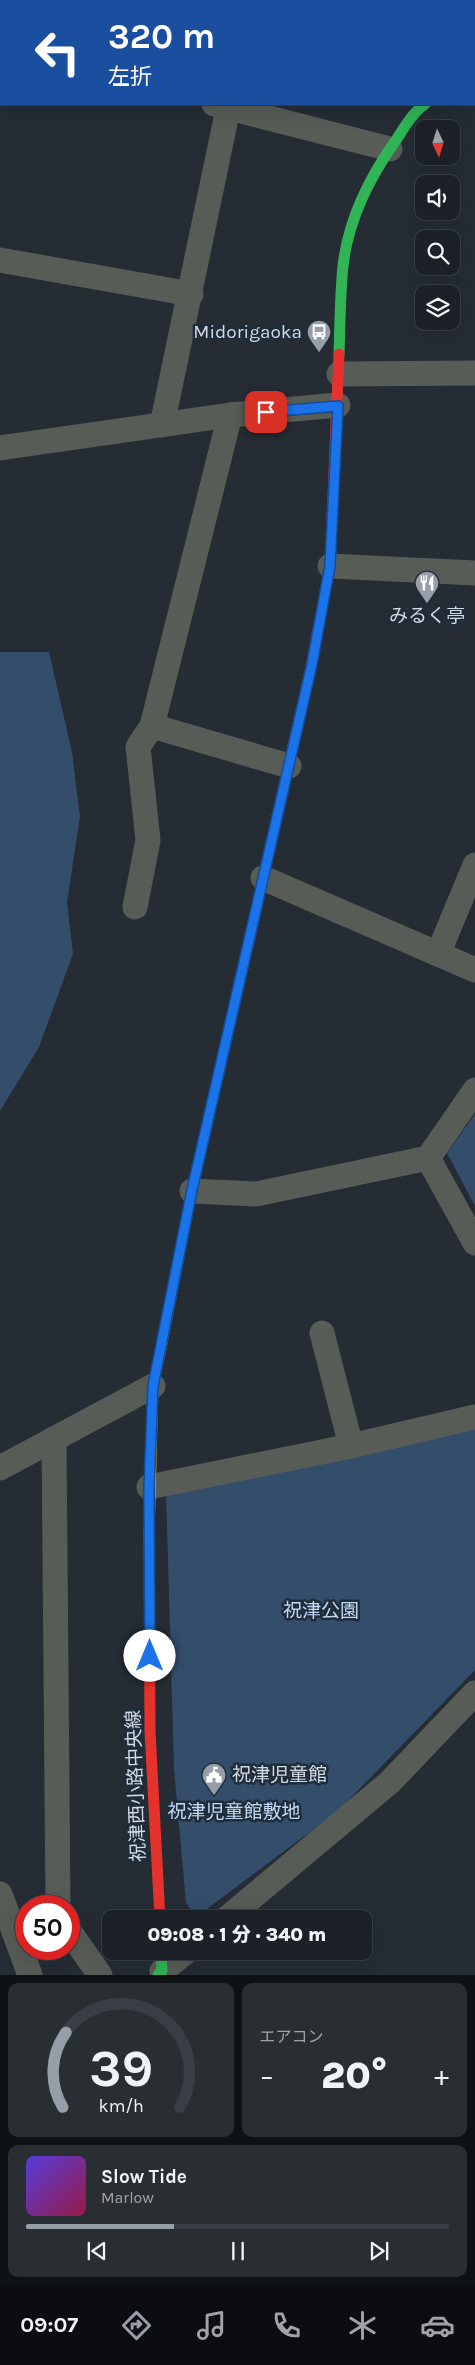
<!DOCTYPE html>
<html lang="ja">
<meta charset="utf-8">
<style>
:root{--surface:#1c2127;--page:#292e33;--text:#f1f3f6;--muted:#a0a3a7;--line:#3a3e44;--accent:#969ea7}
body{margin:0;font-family:Karla,"Noto Sans JP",sans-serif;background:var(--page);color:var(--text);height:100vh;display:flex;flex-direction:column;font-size:19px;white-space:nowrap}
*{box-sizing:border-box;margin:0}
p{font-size:16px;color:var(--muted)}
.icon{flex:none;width:28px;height:28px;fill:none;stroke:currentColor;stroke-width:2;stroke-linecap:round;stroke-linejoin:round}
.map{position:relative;height:1975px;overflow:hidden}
.panel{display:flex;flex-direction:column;gap:8px;padding:8px;background:#0f1215;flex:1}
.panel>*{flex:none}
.guide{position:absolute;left:0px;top:0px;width:475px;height:105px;box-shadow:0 5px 20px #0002,0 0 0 1px var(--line);background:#1a4fa0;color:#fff;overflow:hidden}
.needle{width:32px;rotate:176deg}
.buttons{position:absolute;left:415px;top:120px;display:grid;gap:10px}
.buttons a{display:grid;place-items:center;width:45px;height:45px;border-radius:10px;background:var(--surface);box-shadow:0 5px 20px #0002,0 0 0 1px var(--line);font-size:25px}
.speed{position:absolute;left:15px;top:1895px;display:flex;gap:10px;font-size:25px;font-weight:700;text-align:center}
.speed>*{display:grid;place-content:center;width:65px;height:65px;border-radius:50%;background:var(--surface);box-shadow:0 5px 20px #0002,0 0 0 1px var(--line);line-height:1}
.speed .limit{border:8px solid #d22;background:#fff;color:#111}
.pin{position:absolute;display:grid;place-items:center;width:42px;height:42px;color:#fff;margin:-21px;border-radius:10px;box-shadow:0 2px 8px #0006}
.me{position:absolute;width:55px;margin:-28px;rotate:0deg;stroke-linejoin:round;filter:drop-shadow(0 0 4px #0008)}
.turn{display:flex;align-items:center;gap:18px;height:105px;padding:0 25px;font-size:22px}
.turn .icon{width:65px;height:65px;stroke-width:2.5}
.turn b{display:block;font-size:35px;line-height:42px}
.big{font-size:38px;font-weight:800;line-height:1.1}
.panel .tile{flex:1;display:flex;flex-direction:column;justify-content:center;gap:8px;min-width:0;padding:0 18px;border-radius:10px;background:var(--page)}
.panel .dial{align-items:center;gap:0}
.dial svg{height:130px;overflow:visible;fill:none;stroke:var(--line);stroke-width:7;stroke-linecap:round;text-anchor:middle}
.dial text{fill:var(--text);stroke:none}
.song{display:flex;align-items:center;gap:15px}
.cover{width:60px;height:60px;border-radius:8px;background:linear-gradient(135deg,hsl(250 70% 55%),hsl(340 70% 35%))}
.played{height:5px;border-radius:2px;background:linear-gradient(90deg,var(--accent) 35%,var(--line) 35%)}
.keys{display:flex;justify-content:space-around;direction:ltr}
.heat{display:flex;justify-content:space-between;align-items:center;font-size:28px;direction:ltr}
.panel .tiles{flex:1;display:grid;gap:8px;grid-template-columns:1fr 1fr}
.tile:last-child{grid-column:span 2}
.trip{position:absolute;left:102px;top:1910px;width:270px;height:50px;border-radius:10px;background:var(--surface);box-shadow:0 5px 20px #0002,0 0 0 1px var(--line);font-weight:800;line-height:50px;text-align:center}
.dock{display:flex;height:80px;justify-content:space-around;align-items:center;background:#0b0d10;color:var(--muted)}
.dock .icon{width:35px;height:35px}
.dock .current{color:var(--accent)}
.dock b{font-size:22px;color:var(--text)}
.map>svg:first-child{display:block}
.green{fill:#334d6a}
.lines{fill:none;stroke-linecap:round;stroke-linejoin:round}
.street{stroke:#575c56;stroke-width:25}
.fast{stroke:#30b455;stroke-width:11}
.slow{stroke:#ff9f0a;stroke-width:11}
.jam{stroke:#e5322d;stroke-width:11}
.route-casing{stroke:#114b97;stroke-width:12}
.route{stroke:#1a73e8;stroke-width:9}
.labels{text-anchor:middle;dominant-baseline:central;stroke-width:5;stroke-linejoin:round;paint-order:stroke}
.poi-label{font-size:19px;fill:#d3dbe5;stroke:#1f2c3a;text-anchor:end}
.park-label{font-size:19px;fill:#c3daf5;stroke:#1f2c3a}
.street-label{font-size:19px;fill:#d3dbe5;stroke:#1f2c3a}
</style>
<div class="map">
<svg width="475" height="1975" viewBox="0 0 475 1975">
<rect width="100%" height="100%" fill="#252c34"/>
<g class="green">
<path d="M0,652H49L72,752L80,817L67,902L73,954L39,1047L0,1111Z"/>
<path d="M475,1114V1206L447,1153Z"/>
<path d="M475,1421V1670L338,1811L196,1917L186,1903L174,1769L166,1491Z"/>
</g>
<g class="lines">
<g class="street">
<path d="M221,0V1"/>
<path d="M0,63H1"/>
<path d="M214,104L390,149"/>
<path d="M0,260L191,294"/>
<path d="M339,374L475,373"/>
<path d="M162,425L229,104"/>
<path d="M0,448L230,415L338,405"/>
<path d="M330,566L475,573"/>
<path d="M152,726L289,766"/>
<path d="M263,878L475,970"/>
<path d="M135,907L148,840L138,747L152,726L230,415"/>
<path d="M438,954L475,865"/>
<path d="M428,1158L475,1243"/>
<path d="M192,1191L256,1194L428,1158L475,1090"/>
<path d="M322,1333L351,1446"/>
<path d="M54,1439L58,1906"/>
<path d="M0,1468L153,1386"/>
<path d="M149,1487L351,1446L475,1417"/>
<path d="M0,1894L30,1975"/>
<path d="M226,1919L390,1782L475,1693"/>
<path d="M69,1931L100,1975"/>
<path d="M165,1975L162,1971L187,1951"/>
</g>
<g class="fast">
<path d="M339,354C340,325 340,295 343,266C348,221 368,180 394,143C403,130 412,113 425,104"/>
<path d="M162,1343L192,1191L233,1011"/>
<path d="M158,1975L162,1971L161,1951"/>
</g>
<g class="slow">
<path d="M474,66L475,65"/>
<path d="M233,1011L310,672"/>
<path d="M149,1536L153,1386L162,1343"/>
</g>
<g class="jam">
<path d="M310,672L330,566L339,354"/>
<path d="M149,1536L150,1731L160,1919"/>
</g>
</g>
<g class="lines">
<defs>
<path id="route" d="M150,1656L149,1488L153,1386L192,1190L312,664L330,566L338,406L266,412"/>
</defs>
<use href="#route" class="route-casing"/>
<use href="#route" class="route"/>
</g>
<defs>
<symbol id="bus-pin" viewBox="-11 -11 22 30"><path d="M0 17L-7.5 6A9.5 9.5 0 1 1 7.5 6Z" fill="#969ea7" stroke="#1f2c3a"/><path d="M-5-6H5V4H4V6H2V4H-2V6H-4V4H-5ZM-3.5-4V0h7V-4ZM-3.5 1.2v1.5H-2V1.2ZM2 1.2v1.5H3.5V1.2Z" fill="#fff"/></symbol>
<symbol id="restaurant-pin" viewBox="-11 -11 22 30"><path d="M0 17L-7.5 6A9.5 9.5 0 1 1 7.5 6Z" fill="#969ea7" stroke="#1f2c3a"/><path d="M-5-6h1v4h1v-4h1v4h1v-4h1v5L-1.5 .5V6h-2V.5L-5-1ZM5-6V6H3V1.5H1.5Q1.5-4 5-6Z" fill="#fff"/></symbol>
<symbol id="civic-pin" viewBox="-11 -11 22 30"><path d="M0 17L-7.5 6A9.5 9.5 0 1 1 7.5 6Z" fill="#969ea7" stroke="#1f2c3a"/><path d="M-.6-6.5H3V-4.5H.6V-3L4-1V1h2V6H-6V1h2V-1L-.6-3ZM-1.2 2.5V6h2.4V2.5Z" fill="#fff"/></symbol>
</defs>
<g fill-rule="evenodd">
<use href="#bus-pin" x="305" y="318" width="28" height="38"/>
<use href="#restaurant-pin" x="413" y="569" width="28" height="38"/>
<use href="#civic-pin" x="200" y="1761" width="28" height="38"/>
</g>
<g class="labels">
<g class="poi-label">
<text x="302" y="332">Midorigaoka</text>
<text x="427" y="616" text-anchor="middle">みるく亭</text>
<text x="232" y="1775" text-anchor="start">祝津児童館</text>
</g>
<g class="park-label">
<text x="321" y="1611">祝津公園</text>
<text x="234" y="1812">祝津児童館敷地</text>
</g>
<g class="street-label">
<text transform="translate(136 1786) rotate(-92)">祝津西小路中央線</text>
</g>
</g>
</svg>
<div class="buttons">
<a><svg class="needle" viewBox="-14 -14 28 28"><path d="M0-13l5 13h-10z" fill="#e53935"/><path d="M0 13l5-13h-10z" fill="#a0a3a7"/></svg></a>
<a><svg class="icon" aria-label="sound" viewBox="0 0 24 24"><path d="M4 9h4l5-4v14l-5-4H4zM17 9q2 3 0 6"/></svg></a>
<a><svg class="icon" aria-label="search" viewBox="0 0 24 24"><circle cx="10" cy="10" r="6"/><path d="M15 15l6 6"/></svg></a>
<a><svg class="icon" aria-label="layers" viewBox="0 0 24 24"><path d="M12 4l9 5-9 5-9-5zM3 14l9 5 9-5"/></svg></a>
</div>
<div class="speed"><div class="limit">50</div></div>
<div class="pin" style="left:266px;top:412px;background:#d93025"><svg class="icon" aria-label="arrive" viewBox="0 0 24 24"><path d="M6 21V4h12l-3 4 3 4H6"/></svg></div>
<svg class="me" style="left:150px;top:1656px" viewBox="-20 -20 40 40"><circle r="19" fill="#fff"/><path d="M0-13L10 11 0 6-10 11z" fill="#1a73e8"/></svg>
<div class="trip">09:08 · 1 分 · 340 m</div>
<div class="guide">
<div class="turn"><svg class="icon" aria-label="left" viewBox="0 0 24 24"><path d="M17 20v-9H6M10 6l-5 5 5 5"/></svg><div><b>320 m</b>左折</div></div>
</div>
</div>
<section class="panel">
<div class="tiles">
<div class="tile dial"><svg viewBox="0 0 100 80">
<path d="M14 69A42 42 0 1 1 86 69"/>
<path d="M14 69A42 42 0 0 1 16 23" stroke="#969ea7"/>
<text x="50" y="56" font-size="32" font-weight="700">39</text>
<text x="50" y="72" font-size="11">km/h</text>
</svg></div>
<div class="tile"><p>エアコン</p>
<div class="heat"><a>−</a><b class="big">20°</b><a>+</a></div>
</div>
<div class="tile">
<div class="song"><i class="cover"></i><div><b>Slow Tide</b><p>Marlow</p></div></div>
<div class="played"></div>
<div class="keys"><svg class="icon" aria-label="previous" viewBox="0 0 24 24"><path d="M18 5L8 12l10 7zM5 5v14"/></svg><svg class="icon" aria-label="pause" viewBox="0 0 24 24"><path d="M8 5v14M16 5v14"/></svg><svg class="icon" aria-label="next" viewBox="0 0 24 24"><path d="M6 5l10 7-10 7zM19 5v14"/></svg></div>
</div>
</div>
</section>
<nav class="dock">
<b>09:07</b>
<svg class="icon current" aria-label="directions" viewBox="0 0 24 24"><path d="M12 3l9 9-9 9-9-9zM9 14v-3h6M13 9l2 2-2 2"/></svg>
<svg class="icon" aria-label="music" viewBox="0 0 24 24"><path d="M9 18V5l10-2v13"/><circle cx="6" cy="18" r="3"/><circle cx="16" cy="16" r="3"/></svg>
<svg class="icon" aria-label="phone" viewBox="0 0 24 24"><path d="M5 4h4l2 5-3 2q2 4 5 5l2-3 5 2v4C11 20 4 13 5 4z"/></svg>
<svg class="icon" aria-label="climate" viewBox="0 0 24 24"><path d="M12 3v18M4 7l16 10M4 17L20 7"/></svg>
<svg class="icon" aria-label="car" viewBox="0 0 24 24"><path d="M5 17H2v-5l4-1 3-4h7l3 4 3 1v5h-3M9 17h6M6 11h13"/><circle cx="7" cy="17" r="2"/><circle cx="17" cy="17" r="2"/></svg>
</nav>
